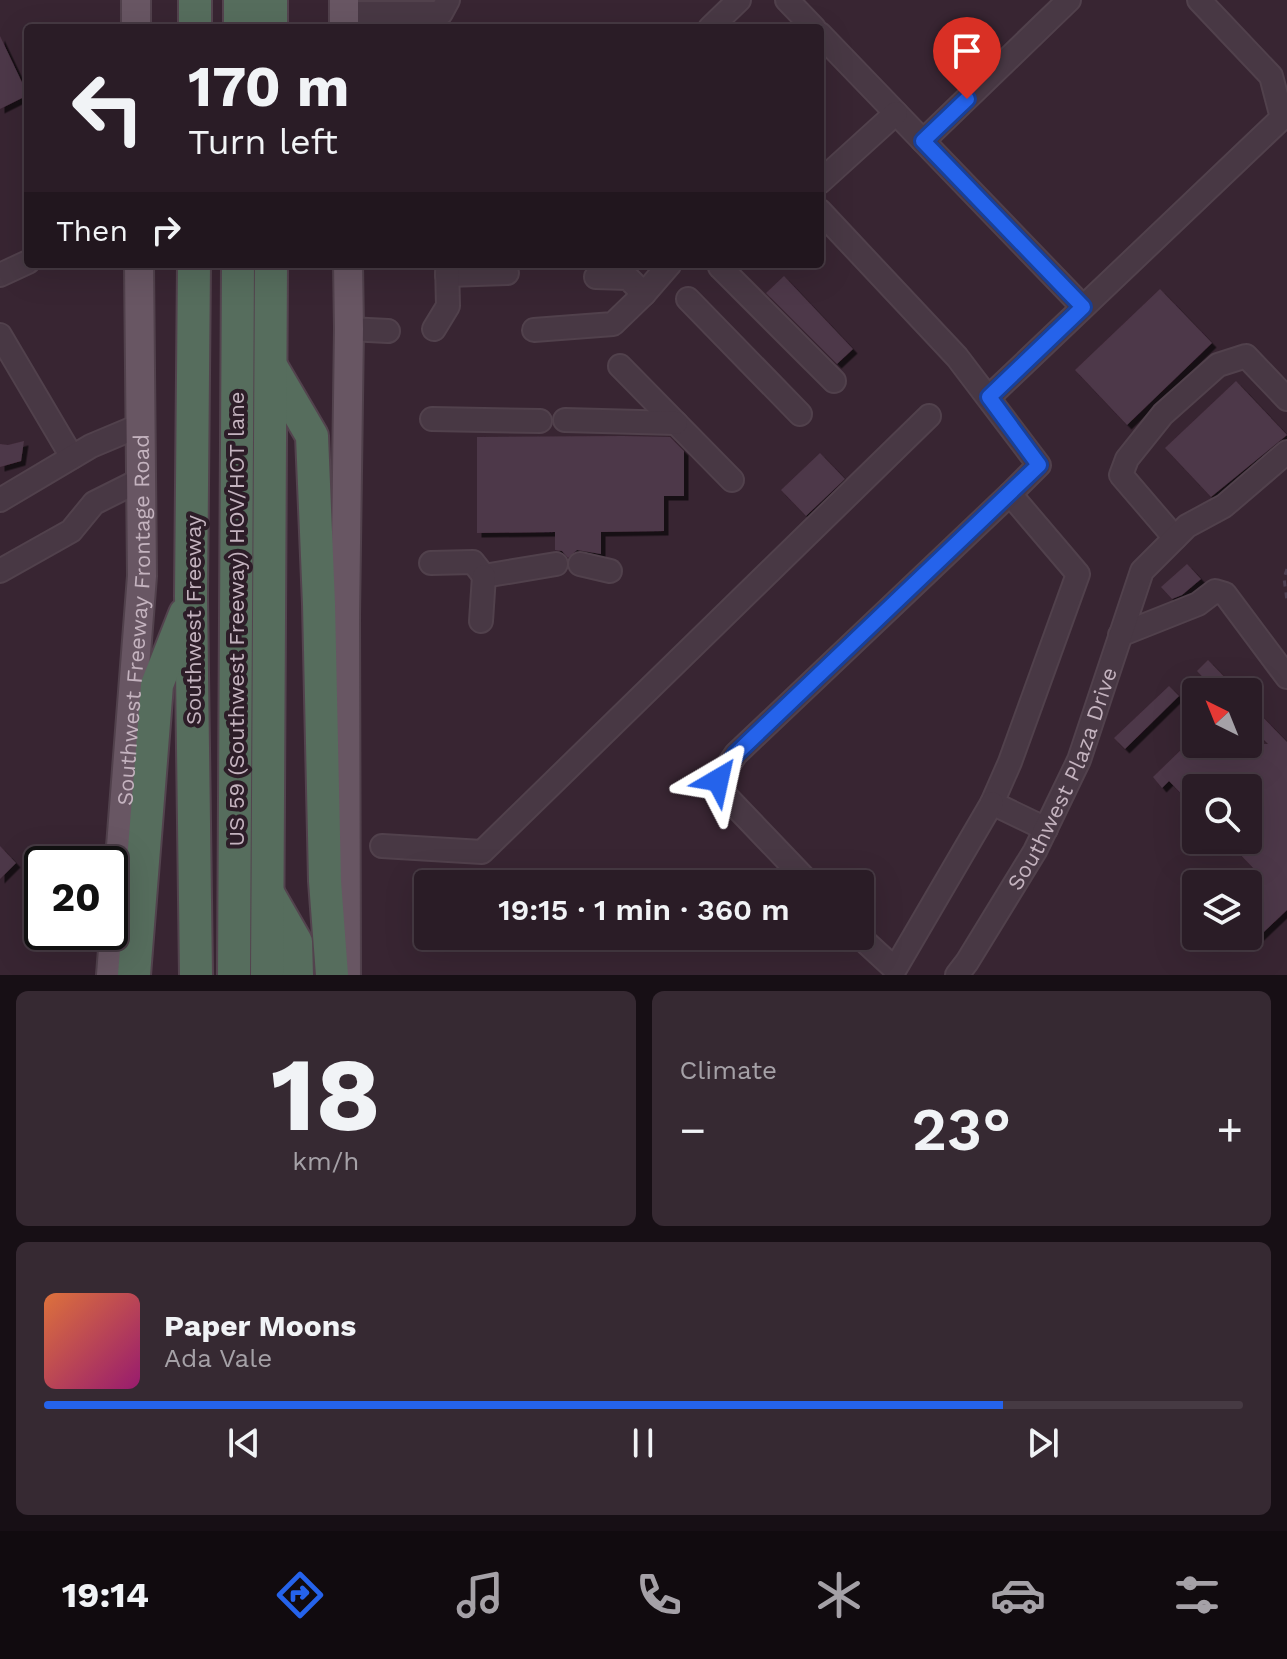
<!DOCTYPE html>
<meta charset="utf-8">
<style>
:root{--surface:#2a1c26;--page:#362932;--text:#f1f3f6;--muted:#a5a1a7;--line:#463a43;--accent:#2563eb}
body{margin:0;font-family:"Work Sans",sans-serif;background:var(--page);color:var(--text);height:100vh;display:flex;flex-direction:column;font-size:30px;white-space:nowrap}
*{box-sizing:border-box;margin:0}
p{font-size:26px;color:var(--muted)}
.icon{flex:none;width:44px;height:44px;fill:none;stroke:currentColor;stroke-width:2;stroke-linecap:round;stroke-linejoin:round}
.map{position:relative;height:975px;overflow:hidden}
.panel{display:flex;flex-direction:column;gap:16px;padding:16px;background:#170f15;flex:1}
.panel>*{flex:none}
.banner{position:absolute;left:24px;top:24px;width:800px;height:244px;border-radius:8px;box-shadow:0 8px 32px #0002,0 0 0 2px var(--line);background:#2a1c26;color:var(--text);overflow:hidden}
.needle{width:52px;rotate:317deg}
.buttons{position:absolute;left:1182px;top:678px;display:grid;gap:16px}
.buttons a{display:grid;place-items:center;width:80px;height:80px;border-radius:8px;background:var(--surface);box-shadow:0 8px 32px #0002,0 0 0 2px var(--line);font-size:40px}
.speed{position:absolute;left:24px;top:846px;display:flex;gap:16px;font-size:40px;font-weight:700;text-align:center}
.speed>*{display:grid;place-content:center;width:104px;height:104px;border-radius:50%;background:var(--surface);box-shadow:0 8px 32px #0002,0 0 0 2px var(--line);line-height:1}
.speed .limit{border:4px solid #111;border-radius:12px;background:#fff;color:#111}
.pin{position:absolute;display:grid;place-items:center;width:68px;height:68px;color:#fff;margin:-82px -34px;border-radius:50% 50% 50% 0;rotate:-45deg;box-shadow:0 0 8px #0007}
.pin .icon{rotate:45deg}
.me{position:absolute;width:88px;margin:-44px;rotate:36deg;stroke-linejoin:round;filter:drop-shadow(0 0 6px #0008)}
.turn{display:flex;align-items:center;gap:28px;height:168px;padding:0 32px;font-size:36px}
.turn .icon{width:104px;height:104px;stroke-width:2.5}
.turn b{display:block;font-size:56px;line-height:68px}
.then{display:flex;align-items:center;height:76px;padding:0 32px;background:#0003;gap:16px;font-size:30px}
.big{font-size:60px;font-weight:600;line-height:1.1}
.panel .card{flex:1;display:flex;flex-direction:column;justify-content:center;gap:12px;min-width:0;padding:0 28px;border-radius:12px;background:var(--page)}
.panel .dial{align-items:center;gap:0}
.dial b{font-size:104px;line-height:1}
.song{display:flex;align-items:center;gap:24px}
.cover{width:96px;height:96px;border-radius:12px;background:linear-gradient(135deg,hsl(20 70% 55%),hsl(320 70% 35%))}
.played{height:8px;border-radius:4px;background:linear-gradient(90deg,var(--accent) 80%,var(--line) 80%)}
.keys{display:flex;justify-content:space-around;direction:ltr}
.heat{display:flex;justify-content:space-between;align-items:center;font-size:44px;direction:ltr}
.panel .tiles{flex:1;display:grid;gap:16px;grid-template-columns:1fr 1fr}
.card:last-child{grid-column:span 2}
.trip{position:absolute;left:414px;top:870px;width:460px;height:80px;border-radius:8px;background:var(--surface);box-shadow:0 8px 32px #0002,0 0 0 2px var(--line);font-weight:600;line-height:80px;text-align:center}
.tab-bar{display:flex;height:128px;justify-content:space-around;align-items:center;background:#110b0f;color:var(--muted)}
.tab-bar .icon{width:56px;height:56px}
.tab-bar .selected{color:var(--accent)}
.tab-bar b{font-size:36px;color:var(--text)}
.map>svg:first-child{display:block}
.building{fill:#4e3748;filter:url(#shadow)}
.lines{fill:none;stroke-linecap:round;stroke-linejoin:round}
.minor-casing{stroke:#51414c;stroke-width:26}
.major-casing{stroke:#51414c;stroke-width:32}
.highway-casing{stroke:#53434e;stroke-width:36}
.path{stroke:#4d3f51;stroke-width:3;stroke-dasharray:6 6;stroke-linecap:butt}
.minor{stroke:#483844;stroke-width:22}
.major{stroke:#685663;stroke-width:28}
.highway{stroke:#566d5d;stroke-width:32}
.route-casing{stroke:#184099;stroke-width:20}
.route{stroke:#2563eb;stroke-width:14}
.labels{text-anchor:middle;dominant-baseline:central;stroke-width:8;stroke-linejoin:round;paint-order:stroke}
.street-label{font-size:22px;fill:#c4b3bf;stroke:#2d1d28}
</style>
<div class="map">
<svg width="1287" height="975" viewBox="0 0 1287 975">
<defs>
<filter id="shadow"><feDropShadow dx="4.5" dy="4.5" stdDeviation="0" flood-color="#0009"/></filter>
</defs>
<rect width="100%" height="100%" fill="#382532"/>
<g class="building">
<path d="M0,36L28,95L0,109Z"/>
<path d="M784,276L853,349L837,364L766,293Z"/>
<path d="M1160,289L1212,343L1127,425L1075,370Z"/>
<path d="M1236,381L1287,435L1211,497L1165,448Z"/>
<path d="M623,436L670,437L684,451V496H664V531L601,532V554L577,550L568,558L562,551L555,550V532L477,533V437Z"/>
<path d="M24,441L21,461L0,467V444L8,445Z"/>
<path d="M820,453L845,479L806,516L781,490Z"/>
<path d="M1187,564L1201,579L1182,595L1172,599L1161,587Z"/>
<path d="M1208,660L1239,692H1217L1197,671Z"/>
<path d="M1169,686L1179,696L1125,749L1114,738Z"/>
<path d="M1248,702L1287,742V910L1248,947V881L1257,872L1226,840H1248V788H1196V809L1169,781L1162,788L1153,777L1187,744H1268L1248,724Z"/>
<path d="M0,846L16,863L0,879Z"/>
</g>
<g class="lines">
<defs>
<g id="minor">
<path d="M787,0L814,28"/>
<path d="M344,13H441L448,0"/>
<path d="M710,28L739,0"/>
<path d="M820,34L923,141L1069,0"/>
<path d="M923,141L1083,307"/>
<path d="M820,182L896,113"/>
<path d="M820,211L957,357L1039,465L1010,494L1078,574L1010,762L992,803L1046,829"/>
<path d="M720,267L834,381"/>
<path d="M0,275L28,262"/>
<path d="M447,275L507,273"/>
<path d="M596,277L628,278L644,294"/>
<path d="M688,299L800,414"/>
<path d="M349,329L388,331"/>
<path d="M434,329L448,306L447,264"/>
<path d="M534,330L613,324L644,294L670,264"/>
<path d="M0,335L72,457"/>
<path d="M620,366L732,480"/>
<path d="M989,397L1282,118L1271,76L1199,0"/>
<path d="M432,419L540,421"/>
<path d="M565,420L676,423"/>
<path d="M0,500L91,446L141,425"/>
<path d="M1175,538L1121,475L1127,459L1163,414L1218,365L1246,356L1287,399"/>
<path d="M431,563L473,562L484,576L556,564"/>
<path d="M580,564L610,571"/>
<path d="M0,571L71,531L94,503L142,479"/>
<path d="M481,621L484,576"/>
<path d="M1120,635L1198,604L1215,591L1225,594L1287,677"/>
<path d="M382,846L482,852L929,416"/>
<path d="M810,884L723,793L718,780L736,754L1010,494"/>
<path d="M859,936L895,969L992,803"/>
<path id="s1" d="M957,975L967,962L1035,851L1079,760L1142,571L1187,526L1224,506L1287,452"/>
</g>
<g id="major">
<path d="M344,0V28"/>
<path d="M136,28V0"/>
<path id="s2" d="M111,975L142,576L139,264"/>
<path d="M346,975L345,616L349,329L348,264"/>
</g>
<g id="highway">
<path d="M195,28V0"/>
<path d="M240,28V0"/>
<path d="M271,28V0"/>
<path d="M194,264L191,596L196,975"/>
<path d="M271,366L312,436L319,604L325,881L332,975"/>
<path d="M269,895L296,942L297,975"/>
<path d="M134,975L157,685L185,614"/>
<path d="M234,975L238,264"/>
<path d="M267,975L271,264"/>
</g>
</defs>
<use href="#minor" class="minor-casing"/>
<use href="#major" class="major-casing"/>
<use href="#highway" class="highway-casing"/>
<path class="path" d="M1287,569L1284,578L1287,601"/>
<use href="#minor" class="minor"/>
<use href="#major" class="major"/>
<use href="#highway" class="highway"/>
</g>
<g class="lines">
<defs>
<path id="route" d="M718,780L736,754L1039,465L989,397L1083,307L923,141L967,99"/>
</defs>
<use href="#route" class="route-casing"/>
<use href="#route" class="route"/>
</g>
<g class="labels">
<g class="street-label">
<text transform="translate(236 619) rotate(-90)">US 59 (Southwest Freeway) HOV/HOT lane</text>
<text stroke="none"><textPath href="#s2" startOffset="356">Southwest Freeway Frontage Road</textPath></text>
<text transform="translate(193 620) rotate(-90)">Southwest Freeway</text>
<text stroke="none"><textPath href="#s1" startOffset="224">Southwest Plaza Drive</textPath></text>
</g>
</g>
</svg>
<div class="buttons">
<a><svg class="needle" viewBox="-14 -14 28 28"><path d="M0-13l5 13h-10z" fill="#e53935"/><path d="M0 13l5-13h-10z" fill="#a5a1a7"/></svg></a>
<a><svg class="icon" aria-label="search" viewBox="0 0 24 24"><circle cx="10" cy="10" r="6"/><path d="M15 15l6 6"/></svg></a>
<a><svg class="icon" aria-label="layers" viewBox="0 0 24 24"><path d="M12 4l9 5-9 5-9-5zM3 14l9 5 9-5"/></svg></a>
</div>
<div class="speed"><div class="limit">20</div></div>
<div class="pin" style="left:967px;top:99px;background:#d93025"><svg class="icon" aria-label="arrive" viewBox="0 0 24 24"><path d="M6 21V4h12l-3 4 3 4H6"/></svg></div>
<svg class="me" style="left:718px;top:780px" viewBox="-20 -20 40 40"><path d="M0-17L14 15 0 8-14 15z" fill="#2563eb" stroke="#fff" stroke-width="4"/></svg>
<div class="trip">19:15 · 1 min · 360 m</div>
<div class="banner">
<div class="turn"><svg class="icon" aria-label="left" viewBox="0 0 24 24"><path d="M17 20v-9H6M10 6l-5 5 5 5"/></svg><div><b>170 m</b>Turn left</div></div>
<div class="then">Then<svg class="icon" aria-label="right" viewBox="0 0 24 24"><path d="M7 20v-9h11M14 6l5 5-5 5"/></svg></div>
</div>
</div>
<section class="panel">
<div class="tiles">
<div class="card dial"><b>18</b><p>km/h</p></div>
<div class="card"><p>Climate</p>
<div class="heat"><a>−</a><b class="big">23°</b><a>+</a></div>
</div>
<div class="card">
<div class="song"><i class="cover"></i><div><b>Paper Moons</b><p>Ada Vale</p></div></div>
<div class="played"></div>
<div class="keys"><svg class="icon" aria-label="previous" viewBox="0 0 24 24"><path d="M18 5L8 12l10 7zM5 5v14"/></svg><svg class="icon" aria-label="pause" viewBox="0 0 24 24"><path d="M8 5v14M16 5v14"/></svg><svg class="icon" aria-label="next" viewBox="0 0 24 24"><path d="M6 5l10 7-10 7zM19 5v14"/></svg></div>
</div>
</div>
</section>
<nav class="tab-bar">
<b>19:14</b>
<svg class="icon selected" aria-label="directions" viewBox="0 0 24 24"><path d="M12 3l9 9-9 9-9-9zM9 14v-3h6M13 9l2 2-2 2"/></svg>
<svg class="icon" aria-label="music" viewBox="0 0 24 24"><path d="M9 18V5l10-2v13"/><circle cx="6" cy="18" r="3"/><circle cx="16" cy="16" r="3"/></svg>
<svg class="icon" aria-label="phone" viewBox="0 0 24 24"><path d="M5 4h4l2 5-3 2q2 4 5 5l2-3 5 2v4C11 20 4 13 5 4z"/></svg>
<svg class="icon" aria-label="climate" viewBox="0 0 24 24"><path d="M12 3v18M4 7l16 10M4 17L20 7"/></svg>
<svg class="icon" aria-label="car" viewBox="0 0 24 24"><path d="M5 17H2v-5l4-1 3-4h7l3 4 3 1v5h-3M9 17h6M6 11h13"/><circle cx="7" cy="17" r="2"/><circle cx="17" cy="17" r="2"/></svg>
<svg class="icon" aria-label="filters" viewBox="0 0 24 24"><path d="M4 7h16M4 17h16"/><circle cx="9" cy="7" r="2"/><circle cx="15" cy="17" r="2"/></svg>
</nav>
